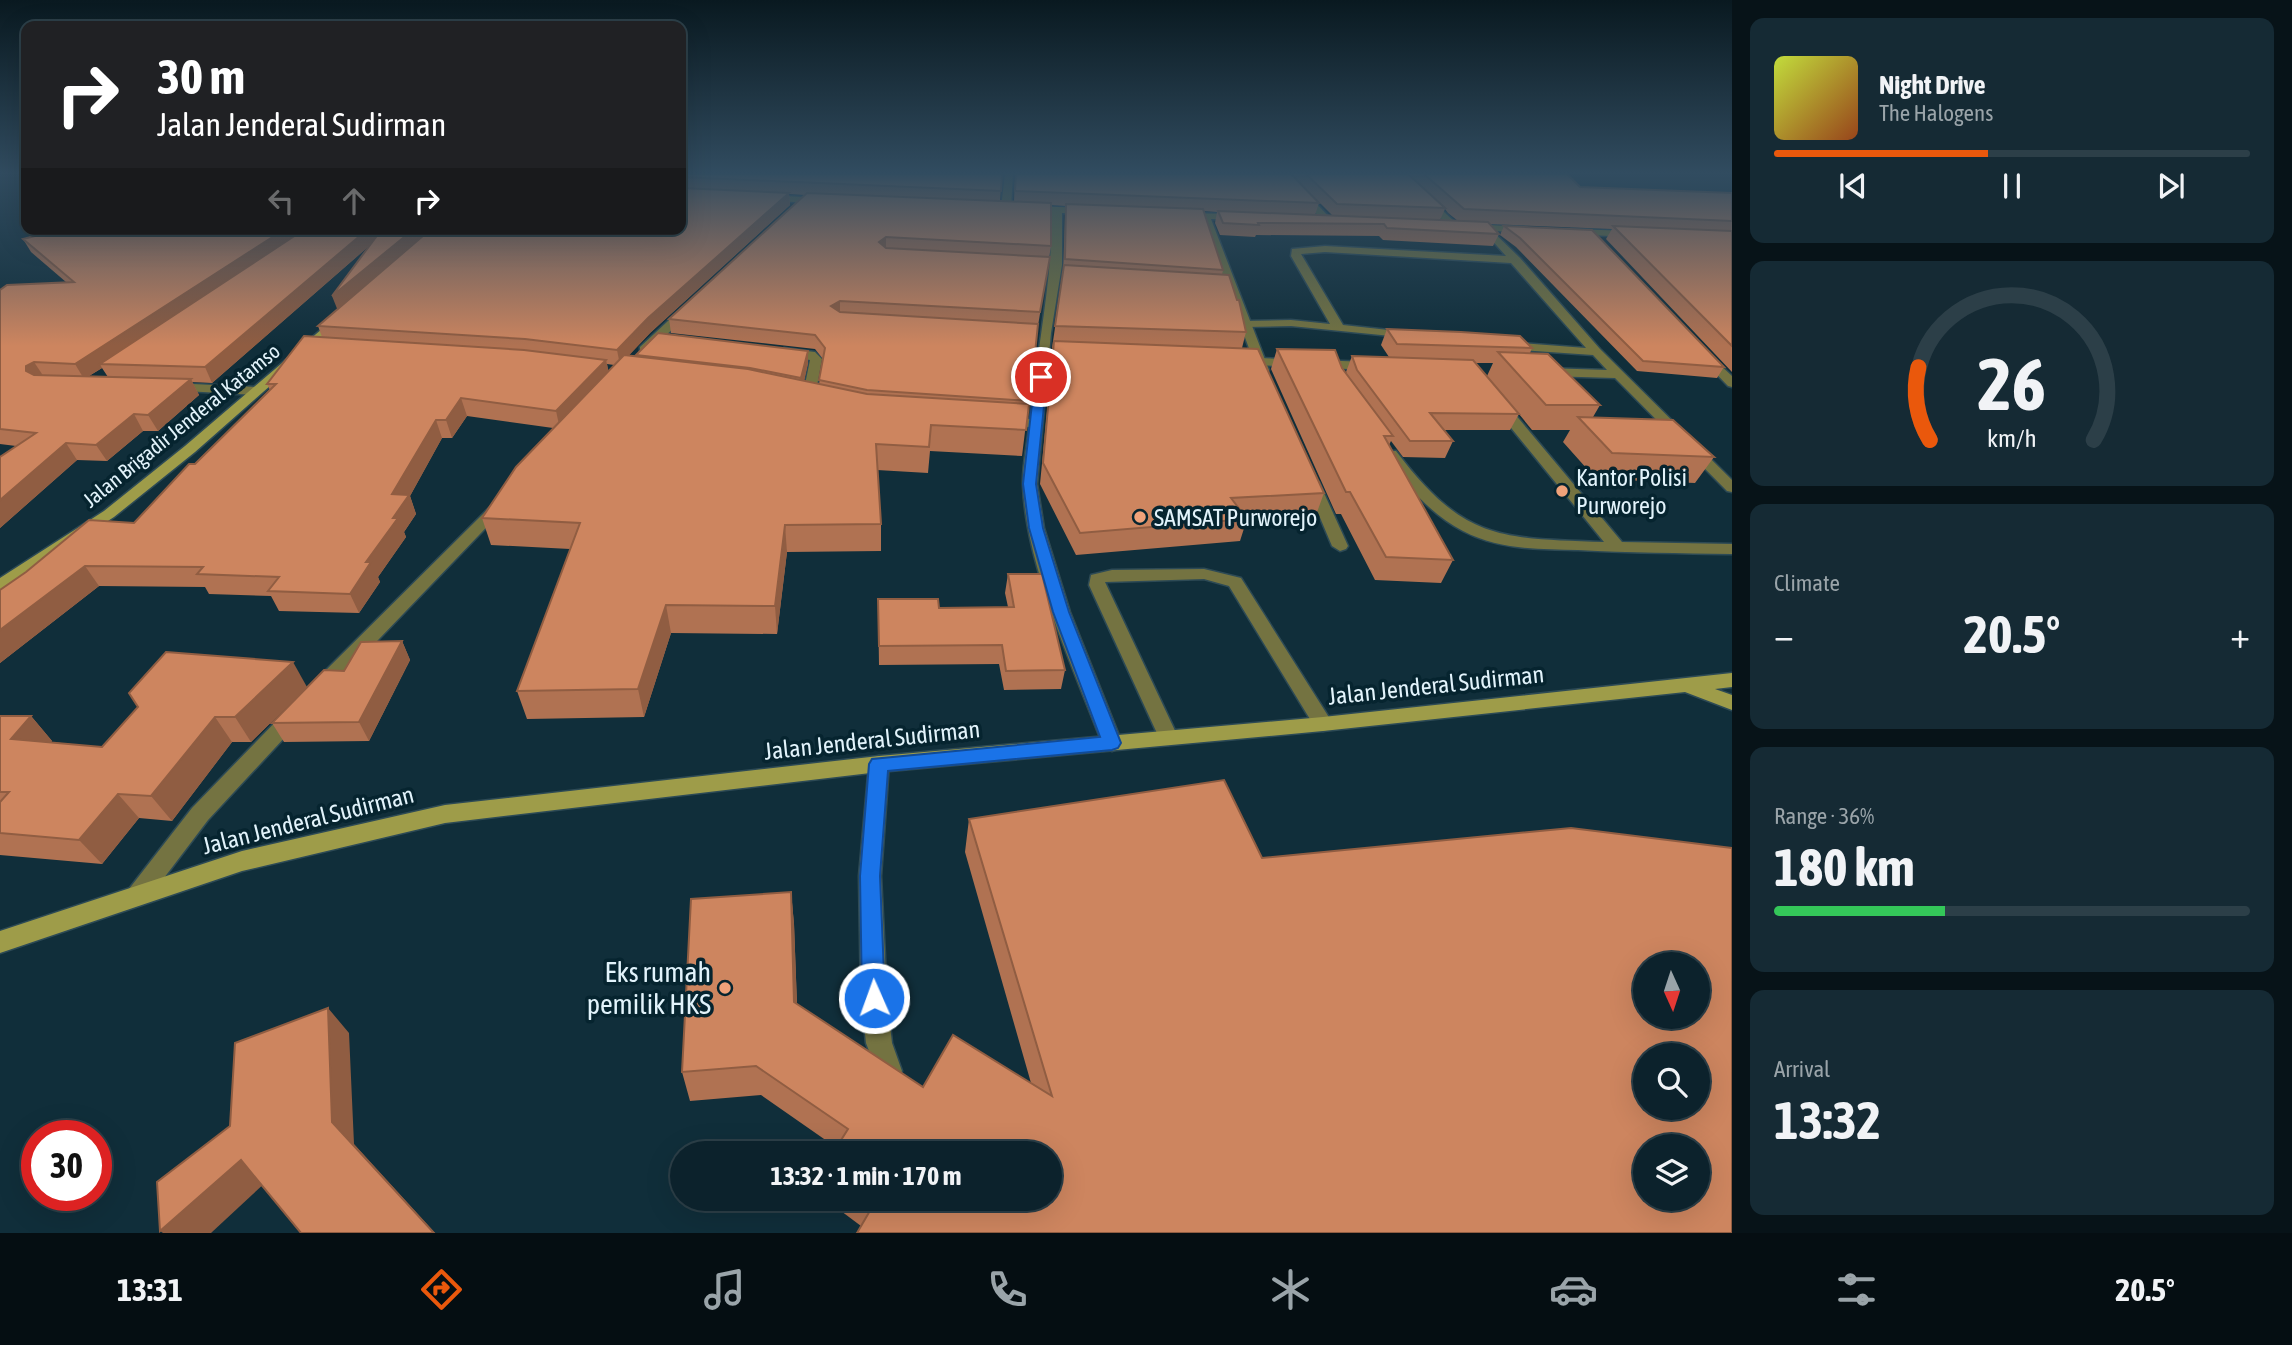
<!DOCTYPE html>
<meta charset="utf-8">
<style>
:root{--surface:#0c222c;--page:#152a34;--text:#f1f3f6;--muted:#9aa4a9;--line:#2c3f48;--accent:#ea580c}
body{margin:0;font-family:"Asap Condensed",sans-serif;background:var(--page);color:var(--text);height:100vh;display:flex;flex-direction:column;font-size:26px;white-space:nowrap}
*{box-sizing:border-box;margin:0}
p{font-size:23px;color:var(--muted)}
.icon{flex:none;width:38px;height:38px;fill:none;stroke:currentColor;stroke-width:2;stroke-linecap:round;stroke-linejoin:round}
.map{position:relative;flex:1;overflow:hidden}
.sheet{display:flex;flex-direction:column;gap:18px;padding:18px;background:#071318;width:560px}
.sheet>*{flex:none}
.banner{position:absolute;left:21px;top:21px;width:665px;height:214px;border-radius:14px;box-shadow:0 7px 28px #0002,0 0 0 2px var(--line);background:#202124;color:#fff;overflow:hidden}
.needle{width:46px;rotate:177deg}
.buttons{position:absolute;left:1633px;top:952px;display:grid;gap:14px}
.buttons a{display:grid;place-items:center;width:77px;height:77px;border-radius:50%;background:var(--surface);box-shadow:0 7px 28px #0002,0 0 0 2px var(--line);font-size:35px}
.speed{position:absolute;left:21px;top:1120px;display:flex;gap:14px;font-size:35px;font-weight:700;text-align:center}
.speed>*{display:grid;place-content:center;width:91px;height:91px;border-radius:50%;background:var(--surface);box-shadow:0 7px 28px #0002,0 0 0 2px var(--line);line-height:1}
.speed .limit{border:10px solid #d22;background:#fff;color:#111}
.pin{position:absolute;display:grid;place-items:center;width:60px;height:60px;color:#fff;margin:-30px;border:4px solid #fff;border-radius:50%;box-shadow:0 2px 7px #0007}
.me{position:absolute;width:77px;margin:-38px;rotate:358deg;stroke-linejoin:round;filter:drop-shadow(0 0 5px #0008)}
.turn{display:flex;align-items:center;gap:24px;height:147px;padding:0 21px;font-size:32px}
.turn .icon{width:91px;height:91px;stroke-width:2.5}
.turn b{display:block;font-size:49px;line-height:60px}
.lanes{display:flex;align-items:center;height:66px;padding:0 21px;background:#0003;justify-content:center;gap:35px;direction:ltr}
.lanes .off{opacity:.35}
.big{font-size:52px;font-weight:700;line-height:1.1}
.sheet .card{flex:1;display:flex;flex-direction:column;justify-content:center;gap:10px;min-width:0;padding:0 24px;border-radius:14px;background:var(--page)}
.sheet .dial{align-items:center;gap:0}
.dial svg{height:182px;overflow:visible;fill:none;stroke:var(--line);stroke-width:7;stroke-linecap:round;text-anchor:middle}
.dial text{fill:var(--text);stroke:none}
.song{display:flex;align-items:center;gap:21px}
.cover{width:84px;height:84px;border-radius:10px;background:linear-gradient(135deg,hsl(70 70% 55%),hsl(20 70% 35%))}
.played{height:7px;border-radius:4px;background:linear-gradient(90deg,var(--accent) 45%,var(--line) 45%)}
.keys{display:flex;justify-content:space-around;direction:ltr}
.heat{display:flex;justify-content:space-between;align-items:center;font-size:38px;direction:ltr}
.charge{height:10px;border-radius:5px;background:linear-gradient(90deg,#34c759 36%,var(--line) 0)}
.trip{position:absolute;left:670px;top:1141px;width:392px;height:70px;border-radius:35px;background:var(--surface);box-shadow:0 7px 28px #0002,0 0 0 2px var(--line);font-weight:700;line-height:70px;text-align:center}
.dock{display:flex;height:112px;justify-content:space-around;align-items:center;background:#050e12;color:var(--muted)}
.dock .icon{width:49px;height:49px}
.dock .active{color:var(--accent)}
.dock b{font-size:32px;color:var(--text)}
main{display:flex;flex:1;min-height:0}
.map>svg:first-child{display:block}
.lines{fill:none;stroke-linecap:round;stroke-linejoin:round}
.lane-casing{stroke:#2d4a55;stroke-width:3}
.street-casing{stroke:#2d4a55;stroke-width:3}
.secondary-casing{stroke:#2d4a55;stroke-width:3}
.lane{fill:#747341;fill-rule:evenodd}
.street{fill:#747341;fill-rule:evenodd}
.secondary{fill:#9e9c49;fill-rule:evenodd}
.wall{fill:#b07252;fill-rule:evenodd}
.shaded-wall{fill:#905d42}
.building{fill:#cd855f;stroke:#905d42;stroke-width:2;fill-rule:evenodd}
.route{fill:#1a73e8;stroke:#114b97;stroke-width:2}
.poi-dot{fill:#f0a27a;stroke:#06242f;stroke-width:2.5}
.labels{text-anchor:middle;dominant-baseline:central;stroke-width:7;stroke-linejoin:round;paint-order:stroke}
.far-street-label{font-size:21px;fill:#e2f3fb;stroke:#06242f}
.poi-label{font-size:24px;fill:#e2f3fb;stroke:#06242f;text-anchor:start}
.street-label{font-size:24px;fill:#e2f3fb;stroke:#06242f}
.near-poi-label{font-size:28px;fill:#e2f3fb;stroke:#06242f;text-anchor:end}
</style>
<main>
<div class="map">
<svg width="1732" height="1233" viewBox="0 0 1732 1233">
<rect width="100%" height="100%" fill="#102e3a"/>
<g class="lines">
<defs>
<g id="lane">
<path d="M1486,225L1520,258L1600,349L1732,480V492L1727,491L1615,378L1546,376L1540,372L1546,368L1607,370L1593,355L1504,349V343L1508,342L1586,348L1511,263L1325,252L1301,254L1343,325L1407,332L1411,334V338L1291,326L1245,327L1239,324L1245,321L1291,320L1330,324L1291,256L1292,249L1325,246L1506,256L1481,228Z"/>
<path d="M1259,358L1371,362L1377,366L1371,370L1255,365V359Z"/>
<path d="M1499,400L1504,401L1622,542L1732,544V554C1680,553 1629,553 1578,550C1538,549 1499,550 1463,531C1430,514 1405,484 1384,454L1386,451H1396C1464,541 1499,538 1604,542L1494,407L1492,404Z"/>
<path d="M1204,569L1241,578L1330,719L1333,724L1330,729L1323,731L1316,729L1229,586L1204,579L1105,582L1178,737L1175,742L1168,745L1161,742L1089,585L1091,575L1112,570Z"/>
</g>
<g id="street">
<path d="M1005,174H1013L1011,208L1006,211L1001,208Z"/>
<path d="M1279,174H1288L1331,219V223H1325Z"/>
<path d="M1394,174H1403L1457,224V228H1451Z"/>
<path d="M767,195L823,198L827,201L823,204L764,200V196Z"/>
<path d="M1029,206L1089,208L1094,211L1089,214L1062,213V265L1051,333L1037,484L1044,528L1070,612L1122,743L1119,748L1112,751L1105,748L1102,743C1073,667 1026,566 1023,486C1022,467 1027,446 1029,427L1004,425L997,421L1004,417L1030,419C1037,350 1052,282 1052,213L1026,211L1024,209Z"/>
<path d="M1180,213L1239,214L1244,217L1239,220L1211,219L1269,370L1267,373L1263,374L1257,370L1201,218L1180,217Z"/>
<path d="M1470,224L1526,227L1531,230L1526,233L1467,229L1465,227Z"/>
<path d="M1571,229L1631,231L1636,234L1631,237L1568,234L1566,232Z"/>
<path d="M683,307L693,309L648,353H640V347Z"/>
<path d="M784,348L815,352L822,359L814,402L809,403L802,399L810,360L780,355L778,352Z"/>
<path d="M1705,351L1732,376V387L1728,386L1701,358V352Z"/>
<path d="M172,383L256,387L262,391L256,395L167,390V384Z"/>
<path d="M1312,478L1319,482L1348,546L1346,549L1340,551L1332,546L1305,482Z"/>
<path d="M499,501L504,503L507,506L504,509L329,691H315L313,686L315,681L494,503Z"/>
<path d="M293,709L300,711L303,716L300,721L208,820L145,903L137,906L129,903L125,896L129,889L192,808L286,711Z"/>
<path d="M879,756L886,758L889,764L881,876L887,998L892,1043L902,1071L898,1080L889,1084L880,1080L866,1043L861,998L859,876L869,764L872,758Z"/>
</g>
<g id="secondary">
<path d="M336,317L346,319L195,452L114,517L0,591V578L104,511L185,446Z"/>
<path d="M1732,673V687L1715,689L1732,695V710L1685,692L1323,731L879,772L445,823L242,871L0,953V931L242,851L445,805L879,756L1323,717Z"/>
</g>
</defs>
<use href="#lane" class="lane-casing"/>
<use href="#street" class="street-casing"/>
<use href="#secondary" class="secondary-casing"/>
<use href="#lane" class="lane"/>
<use href="#street" class="street"/>
<use href="#secondary" class="secondary"/>
</g>
<g class="wall">
<path d="M681,174H1002L1000,201L1014,202L1015,174H1567L1580,187L1732,193V372L1606,239L1612,229L1489,224L1499,234L1493,246L1383,240L1379,236L1256,235L1255,237L1220,235L1215,223L1217,212L1204,211L1223,270L1222,275L1246,332L1242,348L1324,493L1316,515L1247,519L1240,541L1076,555L1040,484L1053,349L1052,348L1063,274L1065,217L1066,206L1051,205V246L1038,326L1022,456L930,451L928,473L877,470L881,524V551L787,552L777,634L671,633L644,717L527,719L517,691L570,549L491,545L482,518L553,428L467,416L452,438H442L410,496L416,514L404,532L406,537L378,577L380,582L359,613L279,611L271,596L209,594L205,587L99,586L0,663V590L134,523L270,390L267,384L322,337L318,326L338,310L369,246L212,383L192,382L199,395L158,431H143L107,461L77,460L0,528V457L16,446L0,444V290L66,282L31,252L23,239L51,232L56,229H681ZM1298,181L1333,216L1315,215L1319,203ZM789,194L805,195L669,319L671,333L815,349L823,359L819,384L804,381L808,363V351L636,355L637,356L629,355L650,333L790,205ZM1445,209L1448,213L1458,221L1440,220ZM607,364L614,365L608,371ZM102,368L108,377L89,376Z"/>
<path d="M1504,226L1724,367L1717,378L1637,371L1516,247L1500,235Z"/>
<path d="M1387,329L1532,348L1530,353L1600,405L1593,417L1714,457L1695,483L1596,479L1563,442L1570,430H1532L1519,414L1510,430H1444L1453,441L1445,458L1403,457L1391,441L1389,445L1453,560L1441,583L1375,580L1341,514H1336L1271,369L1277,349L1342,368L1347,374L1346,372L1352,356L1389,357L1381,345ZM1476,363H1493L1487,376Z"/>
<path d="M1008,574L1065,670L1061,689L1004,690L999,664L879,665L878,599L939,608L1008,607L1005,593Z"/>
<path d="M402,641L410,660L369,741L284,742L272,723L344,671Z"/>
<path d="M307,687L251,742H232L172,821L139,818L102,864L0,855V716H31L52,741L51,742L102,747L138,707Z"/>
<path d="M1224,780L1262,858L1571,828L1732,848V1233H857L861,1226L825,1199H1050V1153H833L837,1148L761,1095L690,1101L682,1072L691,899L791,892L794,924L797,1004L923,1087L953,1035L1031,1083L965,852L969,819ZM1645,964H1698V1017H1645ZM1645,1055H1698V1108H1645ZM1645,1146H1698V1199H1645Z"/>
</g>
<g class="shaded-wall">
<path d="M789,193L790,205L650,333L620,365L617,350L648,318Z"/>
<path d="M285,229H311L100,364L102,368L84,379L75,364Z"/>
<path d="M368,229H372L376,240L212,383L205,367Z"/>
<path d="M414,229H434L338,311L332,296Z"/>
<path d="M886,237V250L879,242Z"/>
<path d="M840,301V315L831,306Z"/>
<path d="M808,351V363L802,391L801,378Z"/>
<path d="M606,360L610,377L560,429L556,411Z"/>
<path d="M34,362L44,377L37,382L26,371V366Z"/>
<path d="M191,379L199,395L158,431L148,415Z"/>
<path d="M461,398L467,416L452,438L446,420Z"/>
<path d="M134,414L143,431L107,461L96,445Z"/>
<path d="M436,420L442,438L410,496L416,514L404,532L406,537L378,577L380,582L359,613L350,594L366,562L393,518L392,494Z"/>
<path d="M66,443L77,460L0,528V500Z"/>
<path d="M785,525L787,552L777,634L775,606Z"/>
<path d="M85,566L99,586L0,663V630Z"/>
<path d="M666,605L671,633L644,717L638,689Z"/>
<path d="M402,641L410,660L369,741L359,722Z"/>
<path d="M293,662L307,687L251,742L235,717Z"/>
<path d="M31,716L52,741L34,764L11,739Z"/>
<path d="M215,717L232,742L172,821L151,796Z"/>
<path d="M118,794L139,818L102,864L79,840Z"/>
<path d="M791,892L794,924L798,1033L794,1002Z"/>
<path d="M328,1008L349,1033L354,1144L435,1233H434L332,1122Z"/>
<path d="M241,1160L267,1181L211,1233H163L160,1231Z"/>
</g>
<g class="building">
<path d="M681,174H1002L1001,191L681,177Z"/>
<path d="M1016,174H1291L1319,203L1015,191Z"/>
<path d="M1306,174H1408L1445,208L1337,204Z"/>
<path d="M1424,174H1567L1580,187L1732,193V221L1464,209Z"/>
<path d="M681,188L789,193L648,318L617,350L525,339L318,326L431,229H681Z"/>
<path d="M807,193L1051,203V246L886,237L879,242L886,248L1050,257L1040,312L840,301L831,306L840,312L1038,324L1030,401L867,390L819,380L825,348L815,335L669,319Z"/>
<path d="M1066,204L1203,209L1223,270L1065,259Z"/>
<path d="M1218,211L1488,222L1499,234L1387,228L1384,224L1258,223L1259,225L1223,223Z"/>
<path d="M1504,226L1592,230L1724,367L1643,361L1520,238Z"/>
<path d="M1613,226L1732,231V346Z"/>
<path d="M56,229H285L75,364L34,362L26,366V371L34,375L191,379L148,415L134,414L96,445L66,443L0,500V457L36,433L0,429V290L7,285L74,282L23,239L51,232Z"/>
<path d="M305,229H368L205,367L100,364Z"/>
<path d="M374,229H414L332,296L379,233Z"/>
<path d="M1064,265L1229,275L1237,300H1239L1246,332L1055,326Z"/>
<path d="M1387,329L1461,332L1520,336L1532,348L1397,344Z"/>
<path d="M658,333L808,351L801,378L750,368L636,355Z"/>
<path d="M304,336L524,350L606,360L556,411L461,398L446,420H436L392,494L409,495L393,518H398L366,562H371L350,594L268,591L279,577L197,574L203,567L85,566L0,630V590L26,572L89,520L134,523L189,464H195L276,384H267Z"/>
<path d="M1054,341L1258,349L1324,493L1231,498L1247,519L1080,533L1043,463Z"/>
<path d="M1277,349L1335,350L1342,368L1393,436H1384L1453,560L1386,557L1350,492H1346Z"/>
<path d="M1498,352L1548,354L1600,405H1546Z"/>
<path d="M624,355L748,369L867,394L1029,404L1026,430L931,425L929,447L876,444L881,524L785,525L775,606L666,605L638,689L517,691L580,523L482,518L516,467Z"/>
<path d="M1352,356L1473,360L1519,414L1430,413L1453,441H1410L1357,370Z"/>
<path d="M1578,417L1673,420L1714,457L1612,453Z"/>
<path d="M1008,574H1042L1065,670L1006,671L1002,645L879,646L878,599H938L939,608L1014,607Z"/>
<path d="M402,641L359,722L272,723L324,670L344,671L361,642Z"/>
<path d="M166,652L293,662L235,717H215L151,796L118,794L79,840L0,833V802L9,792H0V716H31L11,739L102,747L138,707L129,693Z"/>
<path d="M1224,780L1262,858L1571,828L1732,848V1233H857L871,1209L858,1199H1050V1153H833L848,1129L756,1066L682,1072L691,899L791,892L794,1002L923,1087L953,1035L1052,1096L969,819ZM1645,964H1698V1017H1645ZM1645,1055H1698V1108H1645ZM1645,1146H1698V1199H1645Z"/>
<path d="M328,1008L332,1122L434,1233H301L241,1160L160,1231L157,1182L230,1126L235,1043Z"/>
</g>
<linearGradient id="sky" x2="0" y2="1"><stop stop-color="#091920"/><stop offset="0.5" stop-color="#314c60"/><stop offset="1" stop-color="#314c60" stop-opacity="0"/></linearGradient>
<rect width="1732" height="346" fill="url(#sky)"/>
<path class="route" d="M1041,374L1047,377L1036,484L1043,528L1069,612L1121,743L1118,748L1112,750L888,771L880,876L885,998L882,1006L874,1009L866,1006L862,998L860,876L869,764L872,759L1100,737L1053,612L1029,528L1023,484L1035,377Z"/>
<g class="poi-dot">
<circle cx="1562" cy="491" r="7"/>
<circle cx="1140" cy="517" r="7"/>
<circle cx="725" cy="988" r="7"/>
</g>
<g class="labels">
<g class="far-street-label">
<text transform="translate(181 425) rotate(-39)">Jalan Brigadir Jenderal Katamso</text>
</g>
<g class="poi-label">
<text x="1576" y="477">Kantor Polisi<tspan x="1576" dy="28">Purworejo</tspan></text>
<text x="1154" y="517">SAMSAT Purworejo</text>
</g>
<g class="street-label">
<text transform="translate(1436 685) rotate(-6)">Jalan Jenderal Sudirman</text>
<text transform="translate(872 740) rotate(-6)">Jalan Jenderal Sudirman</text>
<text transform="translate(308 820) rotate(-14)">Jalan Jenderal Sudirman</text>
</g>
<g class="near-poi-label">
<text x="711" y="972">Eks rumah<tspan x="711" dy="32">pemilik HKS</tspan></text>
</g>
</g>
</svg>
<div class="buttons">
<a><svg class="needle" viewBox="-14 -14 28 28"><path d="M0-13l5 13h-10z" fill="#e53935"/><path d="M0 13l5-13h-10z" fill="#9aa4a9"/></svg></a>
<a><svg class="icon" aria-label="search" viewBox="0 0 24 24"><circle cx="10" cy="10" r="6"/><path d="M15 15l6 6"/></svg></a>
<a><svg class="icon" aria-label="layers" viewBox="0 0 24 24"><path d="M12 4l9 5-9 5-9-5zM3 14l9 5 9-5"/></svg></a>
</div>
<div class="speed"><div class="limit">30</div></div>
<div class="pin" style="left:1041px;top:377px;background:#d93025"><svg class="icon" aria-label="arrive" viewBox="0 0 24 24"><path d="M6 21V4h12l-3 4 3 4H6"/></svg></div>
<svg class="me" style="left:874px;top:998px" viewBox="-20 -20 40 40"><circle r="17" fill="#1a73e8" stroke="#fff" stroke-width="3"/><path d="M0-11L8 9 0 5-8 9z" fill="#fff"/></svg>
<div class="trip">13:32 · 1 min · 170 m</div>
<div class="banner">
<div class="turn"><svg class="icon" aria-label="right" viewBox="0 0 24 24"><path d="M7 20v-9h11M14 6l5 5-5 5"/></svg><div><b>30 m</b>Jalan Jenderal Sudirman</div></div>
<div class="lanes"><svg class="icon off" aria-label="left" viewBox="0 0 24 24"><path d="M17 20v-9H6M10 6l-5 5 5 5"/></svg><svg class="icon off" aria-label="ahead" viewBox="0 0 24 24"><path d="M12 20V5M6 11l6-6 6 6"/></svg><svg class="icon" aria-label="right" viewBox="0 0 24 24"><path d="M7 20v-9h11M14 6l5 5-5 5"/></svg></div>
</div>
</div>
<section class="sheet">
<div class="card">
<div class="song"><i class="cover"></i><div><b>Night Drive</b><p>The Halogens</p></div></div>
<div class="played"></div>
<div class="keys"><svg class="icon" aria-label="previous" viewBox="0 0 24 24"><path d="M18 5L8 12l10 7zM5 5v14"/></svg><svg class="icon" aria-label="pause" viewBox="0 0 24 24"><path d="M8 5v14M16 5v14"/></svg><svg class="icon" aria-label="next" viewBox="0 0 24 24"><path d="M6 5l10 7-10 7zM19 5v14"/></svg></div>
</div>
<div class="card dial"><svg viewBox="0 0 100 80">
<path d="M14 69A42 42 0 1 1 86 69"/>
<path d="M14 69A42 42 0 0 1 9 37" stroke="#ea580c"/>
<text x="50" y="56" font-size="32" font-weight="700">26</text>
<text x="50" y="72" font-size="11">km/h</text>
</svg></div>
<div class="card"><p>Climate</p>
<div class="heat"><a>−</a><b class="big">20.5°</b><a>+</a></div>
</div>
<div class="card"><p>Range · 36%</p><b class="big">180 km</b><div class="charge"></div></div>
<div class="card"><p>Arrival</p><b class="big">13:32</b></div>
</section>
</main>
<nav class="dock">
<b>13:31</b>
<svg class="icon active" aria-label="directions" viewBox="0 0 24 24"><path d="M12 3l9 9-9 9-9-9zM9 14v-3h6M13 9l2 2-2 2"/></svg>
<svg class="icon" aria-label="music" viewBox="0 0 24 24"><path d="M9 18V5l10-2v13"/><circle cx="6" cy="18" r="3"/><circle cx="16" cy="16" r="3"/></svg>
<svg class="icon" aria-label="phone" viewBox="0 0 24 24"><path d="M5 4h4l2 5-3 2q2 4 5 5l2-3 5 2v4C11 20 4 13 5 4z"/></svg>
<svg class="icon" aria-label="climate" viewBox="0 0 24 24"><path d="M12 3v18M4 7l16 10M4 17L20 7"/></svg>
<svg class="icon" aria-label="car" viewBox="0 0 24 24"><path d="M5 17H2v-5l4-1 3-4h7l3 4 3 1v5h-3M9 17h6M6 11h13"/><circle cx="7" cy="17" r="2"/><circle cx="17" cy="17" r="2"/></svg>
<svg class="icon" aria-label="filters" viewBox="0 0 24 24"><path d="M4 7h16M4 17h16"/><circle cx="9" cy="7" r="2"/><circle cx="15" cy="17" r="2"/></svg>
<b>20.5°</b>
</nav>
